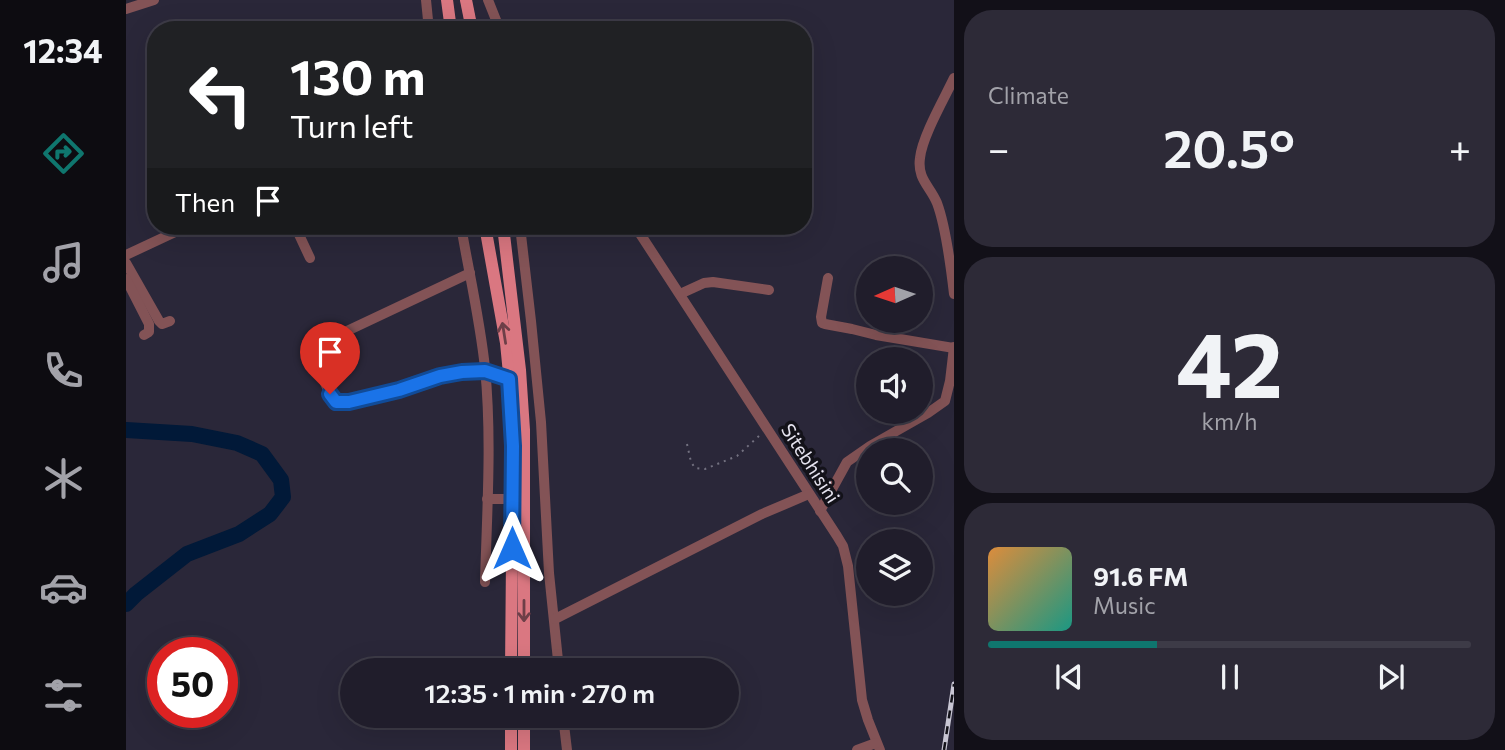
<!DOCTYPE html>
<meta charset="utf-8">
<style>
:root{--surface:#201d2b;--page:#2d2a37;--text:#f1f3f6;--muted:#a2a2a9;--line:#3d3b47;--accent:#0f766e}
body{margin:0;font-family:Commissioner,sans-serif;background:var(--page);color:var(--text);height:100vh;display:flex;flex-direction:column;font-size:26px;white-space:nowrap}
*{box-sizing:border-box;margin:0}
p{font-size:23px;color:var(--muted)}
.icon{flex:none;width:38px;height:38px;fill:none;stroke:currentColor;stroke-width:2;stroke-linecap:round;stroke-linejoin:round}
.map{position:relative;flex:1;overflow:hidden}
.sheet{display:flex;flex-direction:column;gap:10px;padding:10px;background:#121018;width:551px}
.sheet>*{flex:none}
.top-card{position:absolute;left:21px;top:21px;width:665px;height:214px;border-radius:28px;box-shadow:0 7px 28px #0002,0 0 0 2px var(--line);background:#202124;color:#fff;overflow:hidden}
.needle{width:46px;rotate:267deg}
.tools{position:absolute;left:730px;top:256px;display:grid;gap:14px}
.tools a{display:grid;place-items:center;width:77px;height:77px;border-radius:50%;background:var(--surface);box-shadow:0 7px 28px #0002,0 0 0 2px var(--line);font-size:35px}
.speed{position:absolute;left:21px;top:637px;display:flex;gap:14px;font-size:35px;font-weight:700;text-align:center}
.speed>*{display:grid;place-content:center;width:91px;height:91px;border-radius:50%;background:var(--surface);box-shadow:0 7px 28px #0002,0 0 0 2px var(--line);line-height:1}
.speed .limit{border:10px solid #d22;background:#fff;color:#111}
.pin{position:absolute;display:grid;place-items:center;width:60px;height:60px;color:#fff;margin:-72px -30px;border-radius:50% 50% 50% 0;rotate:-45deg;box-shadow:0 0 7px #0007}
.pin .icon{rotate:45deg}
.me{position:absolute;width:77px;margin:-38px;rotate:0deg;stroke-linejoin:round;filter:drop-shadow(0 0 5px #0008)}
.turn{display:flex;align-items:center;gap:24px;height:147px;padding:0 28px;font-size:32px}
.turn .icon{width:91px;height:91px;stroke-width:2.5}
.turn b{display:block;font-size:49px;line-height:60px}
.then{display:flex;align-items:center;height:66px;padding:0 28px;background:#0003;gap:14px;font-size:26px}
.big{font-size:52px;font-weight:600;line-height:1.1}
.sheet .widget{flex:1;display:flex;flex-direction:column;justify-content:center;gap:10px;min-width:0;padding:0 24px;border-radius:28px;background:var(--page)}
.sheet .dial{align-items:center;gap:0}
.dial b{font-size:91px;line-height:1}
.song{display:flex;align-items:center;gap:21px}
.cover{width:84px;height:84px;border-radius:10px;background:linear-gradient(135deg,hsl(30 70% 55%),hsl(170 70% 35%))}
.played{height:7px;border-radius:4px;background:linear-gradient(90deg,var(--accent) 35%,var(--line) 35%)}
.keys{display:flex;justify-content:space-around;direction:ltr}
.heat{display:flex;justify-content:space-between;align-items:center;font-size:38px;direction:ltr}
.trip{position:absolute;left:214px;top:658px;width:399px;height:70px;border-radius:35px;background:var(--surface);box-shadow:0 7px 28px #0002,0 0 0 2px var(--line);font-weight:600;line-height:70px;text-align:center}
main{display:flex;flex:1;min-height:0}
.tabs{display:flex;flex-direction:column;width:126px;justify-content:space-around;align-items:center;background:#0d0c11;color:var(--muted)}
.tabs .icon{width:49px;height:49px}
.tabs .current{color:var(--accent)}
.tabs b{font-size:32px;color:var(--text)}
.map>svg:first-child{display:block}
.lines{fill:none;stroke-linecap:round;stroke-linejoin:round}
.river{stroke:#011938;stroke-width:16}
.path{stroke:#737180;stroke-width:2;stroke-dasharray:2 5;stroke-linecap:butt}
.minor{stroke:#835356;stroke-width:10}
.major{stroke:#da7781;stroke-width:12}
.rail-casing{stroke:#c8c6d3;stroke-width:5}
.rail{stroke:#131219;stroke-width:2.5;stroke-dasharray:8;stroke-linecap:butt}
.oneway{stroke:#6d3f48}
.route-casing{stroke:#114b97;stroke-width:18}
.route{stroke:#1a73e8;stroke-width:12}
.labels{text-anchor:middle;dominant-baseline:central;stroke-width:7;stroke-linejoin:round;paint-order:stroke}
.street-label{font-size:19px;fill:#e6e4f0;stroke:#131219}
</style>
<main>
<nav class="tabs">
<b>12:34</b>
<svg class="icon current" aria-label="directions" viewBox="0 0 24 24"><path d="M12 3l9 9-9 9-9-9zM9 14v-3h6M13 9l2 2-2 2"/></svg>
<svg class="icon" aria-label="music" viewBox="0 0 24 24"><path d="M9 18V5l10-2v13"/><circle cx="6" cy="18" r="3"/><circle cx="16" cy="16" r="3"/></svg>
<svg class="icon" aria-label="phone" viewBox="0 0 24 24"><path d="M5 4h4l2 5-3 2q2 4 5 5l2-3 5 2v4C11 20 4 13 5 4z"/></svg>
<svg class="icon" aria-label="climate" viewBox="0 0 24 24"><path d="M12 3v18M4 7l16 10M4 17L20 7"/></svg>
<svg class="icon" aria-label="car" viewBox="0 0 24 24"><path d="M5 17H2v-5l4-1 3-4h7l3 4 3 1v5h-3M9 17h6M6 11h13"/><circle cx="7" cy="17" r="2"/><circle cx="17" cy="17" r="2"/></svg>
<svg class="icon" aria-label="filters" viewBox="0 0 24 24"><path d="M4 7h16M4 17h16"/><circle cx="9" cy="7" r="2"/><circle cx="15" cy="17" r="2"/></svg>
</nav>
<div class="map">
<svg width="828" height="750" viewBox="0 0 828 750">
<rect width="100%" height="100%" fill="#2a2739"/>
<g class="lines">
<path class="river" d="M0,430L66,434L111,443L136,454L155,480L157,497L144,514L113,534L61,554L10,594L0,604"/>
<path class="path" d="M561,444L565,462L569,468L579,469L611,456L634,435"/>
<g class="minor">
<path d="M300,0L303,30"/>
<path d="M362,0L374,30"/>
<path d="M0,9L28,0"/>
<path d="M828,78C818,99 796,137 794,158C791,179 804,186 811,203C820,227 825,268 828,294"/>
<path d="M169,226L184,258"/>
<path d="M335,226C343,273 354,320 359,368C366,438 361,511 359,582"/>
<path d="M394,226L405,321L415,422L423,573L433,670"/>
<path d="M509,226L711,536L717,546L722,566L736,700L742,720L754,750"/>
<path d="M0,255L62,226"/>
<path d="M0,263L33,321L36,324L44,321"/>
<path d="M344,273L204,339L188,351V359L204,394L208,400L215,403L273,390L314,376L336,372L359,371L383,379"/>
<path d="M702,278L695,317L696,323L699,324L726,329L750,335L828,348"/>
<path d="M0,279L23,324V332L18,335"/>
<path d="M554,294L578,283L587,282L643,290"/>
<path d="M361,499H386"/>
<path d="M694,511L721,462L744,446L802,413L819,401L824,381L828,347"/>
<path d="M429,619L636,514L683,494"/>
<path d="M437,716L441,750"/>
<path d="M731,750L750,743"/>
</g>
<g class="major">
<path d="M321,0L325,30"/>
<path d="M340,0L346,30"/>
<path d="M359,226L380,343L385,394L387,446L385,670"/>
<path d="M377,226L394,370L398,430V670"/>
<path d="M398,716V750"/>
<path d="M385,750V716"/>
</g>
<defs>
<path id="rail" d="M818,750L828,684"/>
</defs>
<use href="#rail" class="rail-casing"/>
<use href="#rail" class="rail"/>
</g>
<defs><path id="oneway-shaft" d="M-6 0H5M1.5-3L5.5 0L1.5 3" fill="none" stroke-width="1.6" stroke-linecap="round" stroke-linejoin="round" transform="scale(1.75)"/></defs>
<g class="oneway">
<use href="#oneway-shaft" transform="translate(378 333) rotate(-99)"/>
<use href="#oneway-shaft" transform="translate(398 611) rotate(90)"/>
</g>
<g class="lines">
<defs>
<path id="route" d="M204,394L210,402H223L273,390L314,376L336,372L359,371L383,379L387,446L386,548"/>
</defs>
<use href="#route" class="route-casing"/>
<use href="#route" class="route"/>
</g>
<g class="labels">
<g class="street-label">
<text transform="translate(685 463) rotate(57)">Sitebhisini</text>
</g>
</g>
</svg>
<div class="tools">
<a><svg class="needle" viewBox="-14 -14 28 28"><path d="M0-13l5 13h-10z" fill="#e53935"/><path d="M0 13l5-13h-10z" fill="#a2a2a9"/></svg></a>
<a><svg class="icon" aria-label="sound" viewBox="0 0 24 24"><path d="M4 9h4l5-4v14l-5-4H4zM17 9q2 3 0 6"/></svg></a>
<a><svg class="icon" aria-label="search" viewBox="0 0 24 24"><circle cx="10" cy="10" r="6"/><path d="M15 15l6 6"/></svg></a>
<a><svg class="icon" aria-label="layers" viewBox="0 0 24 24"><path d="M12 4l9 5-9 5-9-5zM3 14l9 5 9-5"/></svg></a>
</div>
<div class="speed"><div class="limit">50</div></div>
<div class="pin" style="left:204px;top:394px;background:#d93025"><svg class="icon" aria-label="arrive" viewBox="0 0 24 24"><path d="M6 21V4h12l-3 4 3 4H6"/></svg></div>
<svg class="me" style="left:386px;top:548px" viewBox="-20 -20 40 40"><path d="M0-17L14 15 0 8-14 15z" fill="#1a73e8" stroke="#fff" stroke-width="4"/></svg>
<div class="trip">12:35 · 1 min · 270 m</div>
<div class="top-card">
<div class="turn"><svg class="icon" aria-label="left" viewBox="0 0 24 24"><path d="M17 20v-9H6M10 6l-5 5 5 5"/></svg><div><b>130 m</b>Turn left</div></div>
<div class="then">Then<svg class="icon" aria-label="arrive" viewBox="0 0 24 24"><path d="M6 21V4h12l-3 4 3 4H6"/></svg></div>
</div>
</div>
<section class="sheet">
<div class="widget"><p>Climate</p>
<div class="heat"><a>−</a><b class="big">20.5°</b><a>+</a></div>
</div>
<div class="widget dial"><b>42</b><p>km/h</p></div>
<div class="widget">
<div class="song"><i class="cover"></i><div><b>91.6 FM</b><p>Music</p></div></div>
<div class="played"></div>
<div class="keys"><svg class="icon" aria-label="previous" viewBox="0 0 24 24"><path d="M18 5L8 12l10 7zM5 5v14"/></svg><svg class="icon" aria-label="pause" viewBox="0 0 24 24"><path d="M8 5v14M16 5v14"/></svg><svg class="icon" aria-label="next" viewBox="0 0 24 24"><path d="M6 5l10 7-10 7zM19 5v14"/></svg></div>
</div>
</section>
</main>
